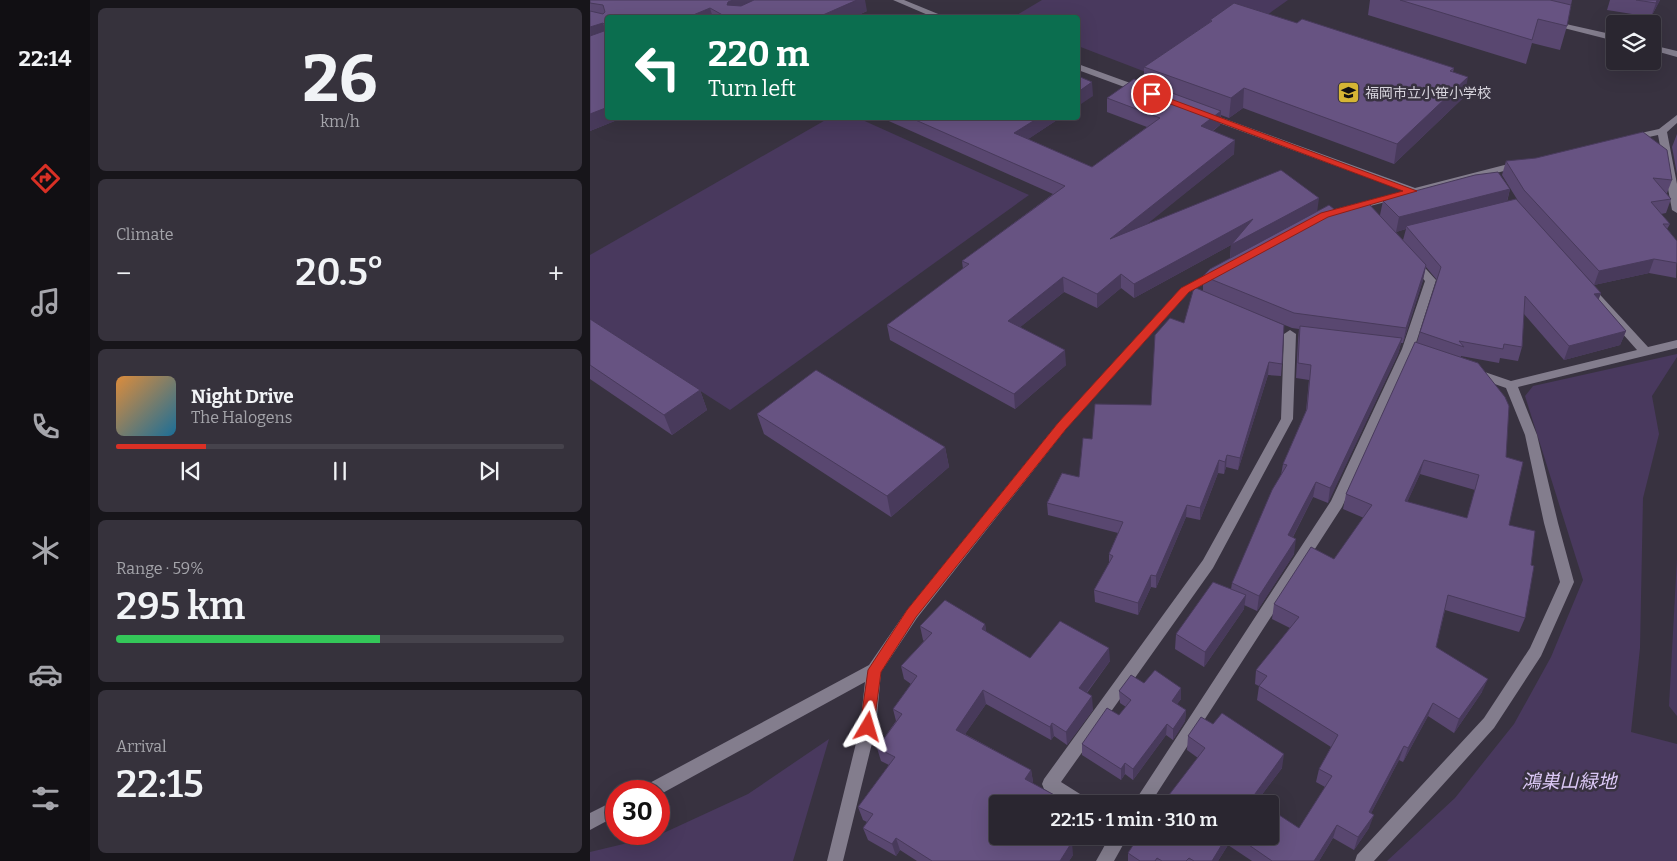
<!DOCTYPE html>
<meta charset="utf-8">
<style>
:root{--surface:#2a2630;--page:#36323c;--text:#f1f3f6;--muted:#a5a5ab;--line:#46434c;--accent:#d93025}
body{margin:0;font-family:Bitter,"Noto Sans JP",serif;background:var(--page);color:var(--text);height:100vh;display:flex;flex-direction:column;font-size:19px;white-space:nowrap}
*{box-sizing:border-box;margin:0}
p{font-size:16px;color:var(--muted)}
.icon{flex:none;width:28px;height:28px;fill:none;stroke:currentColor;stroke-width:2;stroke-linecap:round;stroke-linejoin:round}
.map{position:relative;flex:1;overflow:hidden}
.drawer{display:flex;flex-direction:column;gap:8px;padding:8px;background:#17151a;width:500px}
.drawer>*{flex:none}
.hud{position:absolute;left:15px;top:15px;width:475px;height:105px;border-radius:5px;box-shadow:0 5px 20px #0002,0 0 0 1px var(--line);background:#0b6e4f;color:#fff;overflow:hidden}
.tools{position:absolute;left:1016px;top:15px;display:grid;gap:10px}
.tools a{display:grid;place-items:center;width:55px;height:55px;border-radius:5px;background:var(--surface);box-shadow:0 5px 20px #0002,0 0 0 1px var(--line);font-size:25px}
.speed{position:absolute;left:15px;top:780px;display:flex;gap:10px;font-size:25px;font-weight:700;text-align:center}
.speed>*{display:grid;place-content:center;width:65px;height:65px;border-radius:50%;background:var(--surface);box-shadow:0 5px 20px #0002,0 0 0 1px var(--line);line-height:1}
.speed .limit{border:8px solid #d22;background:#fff;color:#111}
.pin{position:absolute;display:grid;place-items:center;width:42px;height:42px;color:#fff;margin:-21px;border:2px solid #fff;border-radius:50%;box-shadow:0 1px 5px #0007}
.me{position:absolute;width:55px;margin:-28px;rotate:7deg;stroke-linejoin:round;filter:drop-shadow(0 0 4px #0008)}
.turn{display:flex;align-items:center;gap:18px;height:105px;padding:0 20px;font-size:22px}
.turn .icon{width:65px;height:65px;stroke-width:2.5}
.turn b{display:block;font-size:35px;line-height:42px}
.big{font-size:38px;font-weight:600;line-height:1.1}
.drawer .widget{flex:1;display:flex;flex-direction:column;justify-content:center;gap:8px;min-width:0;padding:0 18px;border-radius:8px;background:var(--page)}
.drawer .dial{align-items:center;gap:0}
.dial b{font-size:65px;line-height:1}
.song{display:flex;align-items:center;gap:15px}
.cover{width:60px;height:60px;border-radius:8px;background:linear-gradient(135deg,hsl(30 70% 55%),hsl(200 70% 35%))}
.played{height:5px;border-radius:2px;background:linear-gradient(90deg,var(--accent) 20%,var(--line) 20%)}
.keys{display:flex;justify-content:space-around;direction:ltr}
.heat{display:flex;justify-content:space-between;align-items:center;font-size:28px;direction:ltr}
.charge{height:8px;border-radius:4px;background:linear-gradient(90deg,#34c759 59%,var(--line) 0)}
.trip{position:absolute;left:399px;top:795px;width:290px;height:50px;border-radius:5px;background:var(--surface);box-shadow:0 5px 20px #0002,0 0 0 1px var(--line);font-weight:600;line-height:50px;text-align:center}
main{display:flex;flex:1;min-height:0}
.dock{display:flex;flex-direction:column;width:90px;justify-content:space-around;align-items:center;background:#110f13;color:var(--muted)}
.dock .icon{width:35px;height:35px}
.dock .current{color:var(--accent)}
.dock b{font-size:22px;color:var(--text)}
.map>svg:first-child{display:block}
.green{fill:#49395e}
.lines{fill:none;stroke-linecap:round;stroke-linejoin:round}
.street{fill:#837d8d;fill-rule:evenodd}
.wall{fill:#594770;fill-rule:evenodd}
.shaded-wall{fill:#483a5b}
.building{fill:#675382;stroke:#483a5b;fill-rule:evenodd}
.route{fill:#d93025;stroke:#8d1f18}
.labels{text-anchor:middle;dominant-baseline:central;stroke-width:5;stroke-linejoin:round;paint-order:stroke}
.far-poi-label{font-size:14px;fill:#d7d4dd;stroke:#383240;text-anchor:start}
.near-park-label{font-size:19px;font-style:italic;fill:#dbc8f5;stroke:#383240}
</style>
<main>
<nav class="dock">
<b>22:14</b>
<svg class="icon current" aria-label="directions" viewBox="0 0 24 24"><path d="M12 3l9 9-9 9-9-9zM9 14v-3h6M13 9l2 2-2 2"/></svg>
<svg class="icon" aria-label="music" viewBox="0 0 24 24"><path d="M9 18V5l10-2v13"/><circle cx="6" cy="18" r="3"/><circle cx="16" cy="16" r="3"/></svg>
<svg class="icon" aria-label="phone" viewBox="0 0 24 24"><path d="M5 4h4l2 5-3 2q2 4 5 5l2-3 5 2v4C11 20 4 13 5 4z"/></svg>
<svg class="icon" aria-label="climate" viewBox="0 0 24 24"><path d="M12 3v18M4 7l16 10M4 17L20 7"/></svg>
<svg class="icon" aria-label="car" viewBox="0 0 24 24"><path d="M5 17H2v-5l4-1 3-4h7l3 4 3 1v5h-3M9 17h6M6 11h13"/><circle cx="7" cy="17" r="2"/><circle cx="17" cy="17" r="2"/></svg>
<svg class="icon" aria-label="filters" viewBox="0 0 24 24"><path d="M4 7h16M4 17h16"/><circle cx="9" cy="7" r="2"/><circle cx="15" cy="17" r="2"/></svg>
</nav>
<section class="drawer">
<div class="widget dial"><b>26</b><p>km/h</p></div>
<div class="widget"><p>Climate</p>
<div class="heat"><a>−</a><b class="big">20.5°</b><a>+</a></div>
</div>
<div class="widget">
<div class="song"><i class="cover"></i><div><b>Night Drive</b><p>The Halogens</p></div></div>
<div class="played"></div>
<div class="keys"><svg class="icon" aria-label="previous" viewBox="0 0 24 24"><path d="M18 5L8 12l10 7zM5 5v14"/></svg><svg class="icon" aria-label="pause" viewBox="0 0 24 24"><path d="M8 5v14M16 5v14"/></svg><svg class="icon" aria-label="next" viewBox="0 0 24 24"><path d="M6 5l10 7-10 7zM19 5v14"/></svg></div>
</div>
<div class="widget"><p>Range · 59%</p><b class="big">295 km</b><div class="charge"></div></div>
<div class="widget"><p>Arrival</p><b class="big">22:15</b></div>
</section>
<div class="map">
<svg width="1087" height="861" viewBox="0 0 1087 861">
<rect width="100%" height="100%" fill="#383240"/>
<g class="green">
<path d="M452,0H698L663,25L561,74L488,46V18H422Z"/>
<path d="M239,118H268L439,195L140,410L0,320V255Z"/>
<path d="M1087,354V357L1062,396L1069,434L1053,498L1050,648L1041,732L1087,744V861H797L865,798L924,724L961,657L993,580L935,396L943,386Z"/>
<path d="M1087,559V716L1079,706Z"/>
<path d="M239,739L203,861H0V852L67,836L158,794Z"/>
</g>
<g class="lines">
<g class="street">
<path d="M303,0H314L358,18H345Z"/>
<path d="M958,20L1025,35V41L958,24Z"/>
<path d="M1062,45L1087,51V57L1062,50Z"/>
<path d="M488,64L554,88L555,90L551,93L548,92L488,70Z"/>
<path d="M616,112L825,188L930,161L935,164L933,166L742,216L738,215L737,213L738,211L814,191L613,117L611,115Z"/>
<path d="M1087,115V123L1077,132L1087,184V213L1082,210L1068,135L1040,141L1035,138L1037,136L1069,129Z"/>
<path d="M823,258L827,259L846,280L824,349L752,507L560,804H543L741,501L812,349L835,281L818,261Z"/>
<path d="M627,270L631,271L632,273L631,275L599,292L476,429L327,618L291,672L286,727L253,861H237L270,727L275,682L69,795V791H52L54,786L279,665L317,610L468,423L591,288Z"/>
<path d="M998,285L1002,286L1058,347L1087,340V348L928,387L947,435L968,523L984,582L951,656L904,728L784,861H765L767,855L894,718L940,648L970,582L954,523L935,435L916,388L879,375L877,372L883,368L921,381L1047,350L994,290L992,288Z"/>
<path d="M700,330L706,334L703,419L623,568L471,782L498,799L500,804H477L454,789L452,784L454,779L613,560L691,419L694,334Z"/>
<path d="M26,800V816L0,830V813Z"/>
<path d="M520,836H538L524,861H506Z"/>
</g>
</g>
<g class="wall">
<path d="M0,0L277,11L262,18H18V118H32L0,131Z"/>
<path d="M780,0H982L977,26L970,50L942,43L936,64L778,15Z"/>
<path d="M1020,0H1070L1061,17L1017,10Z"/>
<path d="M620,20L707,23L864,68L863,72L874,97L804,164L653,108L639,118L631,115L630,125L623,131L644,154L556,224L727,211H743L790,215L793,201L795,199L920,189L917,202L1011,293L1008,299L1036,331L1030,345L974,360L934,314L932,347L928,361L910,358L909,363L871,356V357L916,457L919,525L935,618L929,632L855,610L846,647L892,692L864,733L838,716L813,762L809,760L781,813L779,828L764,850L743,838L729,861H662L638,845L628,861H538V853L549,836H680L709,828L735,787L726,782L729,769L741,747L667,700L669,686L665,684L666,670L700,628L682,619L684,604L744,559L774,518L753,509L756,494L827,342L830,332L847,280L836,267L833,280L813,343H811L808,354L739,500L738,503L723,497L703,537L704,554L667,611L654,605V609L614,667L585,649L586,634L641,589L642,583L691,475L693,464L716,411L719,380L706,378L708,341L709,329L702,328L675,317L692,364L691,376L678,375L648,470L636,467L634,474L628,473L610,520L596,517L566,588L561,587L548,615L505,602L504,590L519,563V554L528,533L458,515L457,503L489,477L502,439L561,405L594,323L613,291V276L640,258L641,245L544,298L531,288L507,308L474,292L430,327L476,365L425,409L300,340L297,325L373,269L372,261L463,194L292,118H470L438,139L502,167L557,127L517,112V98L554,83V67L620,22ZM816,229L813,240L806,232ZM830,474L885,490L877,518L817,502Z"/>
<path d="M1087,134V174L1082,147Z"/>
<path d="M916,161L1082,180L1077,193H1076L1081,199L1076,213L1071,214L1080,224L1077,229L1087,241L1086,278L1059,273L1004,285L930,204L912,175Z"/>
<path d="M0,319L110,390L117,410L82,435L0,379Z"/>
<path d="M167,414L355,447L359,467L301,517L174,434Z"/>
<path d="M395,624L396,632L440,658L520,661L497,693L503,710L477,745L464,736L461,740L396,704L375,734L441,770L443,782L408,804L483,855L479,861H327L310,850L306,856L278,840L273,828L277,822L273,820L268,807L299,765L291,761L287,748L306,721L303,709L321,684L314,679L311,666L334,641L333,640L330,626Z"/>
<path d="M554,683L591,688V699L587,704L596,710L595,721L583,740L576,735L543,780L535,774L531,780L492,755V744L529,715L536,707L530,703L529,691Z"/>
<path d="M598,736L692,768L667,801L597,750Z"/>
</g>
<g class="shaded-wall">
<path d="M143,0H178L141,18L137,5L138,2Z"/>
<path d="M267,0H275L277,11L262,18H226Z"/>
<path d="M1067,0H1070L1061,17L1066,3Z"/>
<path d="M120,8L123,18H96Z"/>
<path d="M13,23L18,37L0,42V27Z"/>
<path d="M878,77L874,97L804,164L807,144Z"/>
<path d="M502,82L503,96L488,106V92Z"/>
<path d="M654,88L653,108L639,118L641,98Z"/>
<path d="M18,107V118H32L0,131V114Z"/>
<path d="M631,111L630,125L610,140L611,126Z"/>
<path d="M448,118H470L425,148L424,133Z"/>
<path d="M645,140L644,154L520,254V239Z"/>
<path d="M920,189L916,204L816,226V229L806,232L809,217Z"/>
<path d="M729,198L727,213L640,260L641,245L544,298V284L663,219Z"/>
<path d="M1064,259L1059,273L1004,285L1009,271Z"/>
<path d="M836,265L833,280L813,343L816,328Z"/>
<path d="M531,274V288L507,308V294Z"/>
<path d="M473,277L474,292L419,336L418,321Z"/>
<path d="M1011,293L1006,307L1004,294Z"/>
<path d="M1036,331L1030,345L974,360L979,346Z"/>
<path d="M812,338L808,354L738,503L740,488Z"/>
<path d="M475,350L476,365L425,409L424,394Z"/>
<path d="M679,362L678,375L648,470L650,458Z"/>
<path d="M110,390L117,410L82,435L74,415Z"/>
<path d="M355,447L359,467L301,517L297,496Z"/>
<path d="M637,455L636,467L634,474L635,462Z"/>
<path d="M629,460L628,473L610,520V508Z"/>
<path d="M834,460L830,474L811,516L815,501Z"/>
<path d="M726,482L723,497L696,550L698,535Z"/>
<path d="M597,505L596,517L566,588V576Z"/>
<path d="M706,539L704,554L667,611L669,596Z"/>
<path d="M561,575V587L548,615V603Z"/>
<path d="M656,595L654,609L614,667L615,652Z"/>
<path d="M395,624L397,638L392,629Z"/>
<path d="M519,648L520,661L490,701L489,688Z"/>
<path d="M898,679L892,692L864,733L869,719Z"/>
<path d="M591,688V699L581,712L582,701Z"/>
<path d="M393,690L396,704L369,743L366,730Z"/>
<path d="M502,696L503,710L477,745L476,732Z"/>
<path d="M843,703L838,716L813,762L818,748Z"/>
<path d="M596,710L595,721L583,740V729Z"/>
<path d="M462,723L464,736L461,740L460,727Z"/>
<path d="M577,724L576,735L543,780V769Z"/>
<path d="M814,746L809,760L775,825L779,812Z"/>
<path d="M694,754L692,768L665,804L662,798Z"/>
<path d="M535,763V774L531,780V769Z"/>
<path d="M441,770L443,782L437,792L435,779Z"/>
<path d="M468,797L469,804H464Z"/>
<path d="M784,815L779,828L764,850L768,837Z"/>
<path d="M747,825L743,838L729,861H724Z"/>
<path d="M637,836H639L638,845L628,861H622Z"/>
<path d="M306,838L310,850L306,856L302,844Z"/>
<path d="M482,842L483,855L479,861H470Z"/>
</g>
<g class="building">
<path d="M0,0H143L138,2L137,5L151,6L164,0H267L226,18H138L120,8L96,18H18V107L0,114V36L14,31L15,25L13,23L0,27V11L13,14L15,12L13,5L0,3Z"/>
<path d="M810,0H960L981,5L977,26L948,19L942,40Z"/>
<path d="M1046,0H1067L1066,3Z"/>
<path d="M644,3L707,23L712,19L864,68L860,71L878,77L807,144L654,88L641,98L554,67L622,21L620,20Z"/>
<path d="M488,76L502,82L488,92Z"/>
<path d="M544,79L631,111L611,126L645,140L520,239L691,170L729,198L641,245L663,219L544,284L531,274L507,294L473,277L418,321L475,350L424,394L297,325L379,264L372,261L475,186L321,118H448L424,133L502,167L570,118L517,98Z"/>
<path d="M1053,132L1077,150L1082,180L1063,178L1081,199L1061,202L1080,224H1073L1087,241V263L1064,259L1009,271L934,190L916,161L946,158Z"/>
<path d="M908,172L920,189L809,217L793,201L796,200L795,199L885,175Z"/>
<path d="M926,199L1011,293L1004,294L1036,331L979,346L935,296L932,347L914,344L913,349L869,341L874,347L830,332L851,267L816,226Z"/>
<path d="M779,204L836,265L816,328L704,313L613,276L620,269L739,205L744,209L741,212Z"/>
<path d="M606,288L694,325L692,364L679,362L650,458L637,455L635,462L629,460L610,508L597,505L566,576L561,575L548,603L504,590L523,556L519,554L533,522L457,503L472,473L489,477L493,438L502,439L505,404L561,405L565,335L580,318L594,323L603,291Z"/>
<path d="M0,319L110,390L74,415L0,365Z"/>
<path d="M710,326L812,338L742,485L740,488L726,482L698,535L706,539L669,596L642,583L682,490L697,465L693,464L717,409L721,365L708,363Z"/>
<path d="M825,342L888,363L915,397L919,406L916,457L933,462L919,525L945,531L941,565L944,566L935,618L858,595L846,647L898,679L869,719L843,703L818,748L814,746L779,812L784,815L768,837L747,825L724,861H682L646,836H680V809L709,828L742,776L729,769L748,735L669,686L677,676L666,670L709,617L684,604L721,547L744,559L782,505L756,494ZM834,460L889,475L877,518L815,501Z"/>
<path d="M226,370L355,447L297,496L167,414Z"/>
<path d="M623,582L656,595L615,652L586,634Z"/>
<path d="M355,600L395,624L392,629L440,658L470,621L519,648L489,688L502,696L476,732L462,723L460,727L393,690L366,730L441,770L435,779L468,797L464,804H408V836H473L482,842L470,861H342L306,838L302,844L273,828L283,814L268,807L305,757L287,748L312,714L303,709L327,676L311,666L342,633L330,626Z"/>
<path d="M565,670L591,688L582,701L596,710L583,729L577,724L543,769L535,763L531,769L492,744L517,708L529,715L541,700L529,691L541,675L554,683Z"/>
<path d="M632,713L694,754L662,798L671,804H572L615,748L598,736L611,717L623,724Z"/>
<path d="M549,836H637L622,861H604L599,858L596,861H572L567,858L565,861H550L538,853Z"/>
</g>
<path class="route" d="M562,92L827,191L738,217L599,292L476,429L326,617L291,672L283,732L278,733L272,732L270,727L278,670L317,610L468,423L591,288L731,213L813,191L559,96V93Z"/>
<defs>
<symbol id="school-square" viewBox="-11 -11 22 22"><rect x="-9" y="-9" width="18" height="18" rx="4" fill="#d6b534" stroke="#383240"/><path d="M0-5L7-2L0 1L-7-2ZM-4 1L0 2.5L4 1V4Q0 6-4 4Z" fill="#111"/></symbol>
</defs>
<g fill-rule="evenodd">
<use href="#school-square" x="746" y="80" width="25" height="25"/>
</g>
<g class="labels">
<g class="far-poi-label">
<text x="775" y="93">福岡市立小笹小学校</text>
</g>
<g class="near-park-label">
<text x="979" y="781">鴻巣山緑地</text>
</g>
</g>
</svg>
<div class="tools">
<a><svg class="icon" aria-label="layers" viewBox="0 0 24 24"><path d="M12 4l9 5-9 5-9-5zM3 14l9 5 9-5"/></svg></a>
</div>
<div class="speed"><div class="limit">30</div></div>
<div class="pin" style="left:562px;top:94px;background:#d93025"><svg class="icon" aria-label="arrive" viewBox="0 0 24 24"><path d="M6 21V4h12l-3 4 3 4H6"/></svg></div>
<svg class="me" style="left:278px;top:727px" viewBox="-20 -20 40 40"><path d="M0-17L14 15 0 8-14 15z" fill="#d93025" stroke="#fff" stroke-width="4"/></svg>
<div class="trip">22:15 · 1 min · 310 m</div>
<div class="hud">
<div class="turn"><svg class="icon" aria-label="left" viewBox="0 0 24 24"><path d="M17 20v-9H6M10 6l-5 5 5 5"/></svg><div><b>220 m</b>Turn left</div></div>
</div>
</div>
</main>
